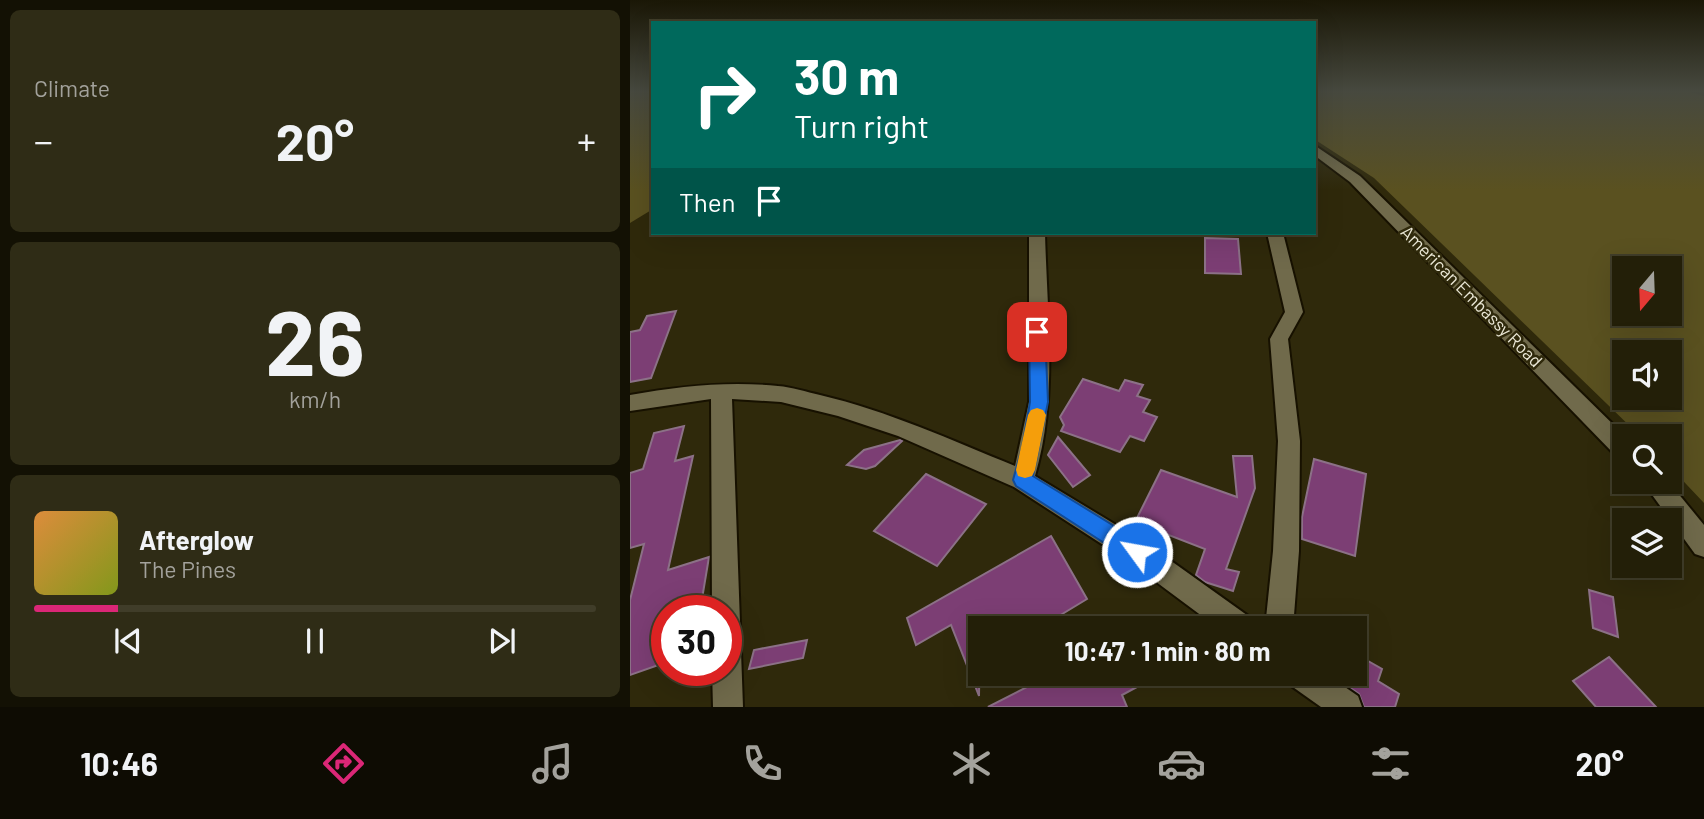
<!DOCTYPE html>
<meta charset="utf-8">
<style>
:root{--surface:#231f08;--page:#2f2c16;--text:#f1f3f6;--muted:#a3a29c;--line:#403d29;--accent:#db2777}
body{margin:0;font-family:Barlow,sans-serif;background:var(--page);color:var(--text);height:100vh;display:flex;flex-direction:column;font-size:26px;white-space:nowrap}
*{box-sizing:border-box;margin:0}
p{font-size:23px;color:var(--muted)}
.icon{flex:none;width:38px;height:38px;fill:none;stroke:currentColor;stroke-width:2;stroke-linecap:round;stroke-linejoin:round}
.map{position:relative;flex:1;overflow:hidden}
.side{display:flex;flex-direction:column;gap:10px;padding:10px;background:#131104;width:630px}
.side>*{flex:none}
.guide{position:absolute;left:21px;top:21px;width:665px;height:214px;border-radius:0px;box-shadow:0 7px 28px #0002,0 0 0 2px var(--line);background:#00695c;color:#fff;overflow:hidden}
.needle{width:46px;rotate:199deg}
.fabs{position:absolute;left:982px;top:256px;display:grid;gap:14px}
.fabs a{display:grid;place-items:center;width:70px;height:70px;border-radius:0px;background:var(--surface);box-shadow:0 7px 28px #0002,0 0 0 2px var(--line);font-size:35px}
.speed{position:absolute;left:21px;top:595px;display:flex;gap:14px;font-size:35px;font-weight:700;text-align:center}
.speed>*{display:grid;place-content:center;width:91px;height:91px;border-radius:50%;background:var(--surface);box-shadow:0 7px 28px #0002,0 0 0 2px var(--line);line-height:1}
.speed .limit{border:10px solid #d22;background:#fff;color:#111}
.pin{position:absolute;display:grid;place-items:center;width:60px;height:60px;color:#fff;margin:-30px;border-radius:14px;box-shadow:0 4px 10px #0006}
.me{position:absolute;width:77px;margin:-38px;rotate:302deg;stroke-linejoin:round;filter:drop-shadow(0 0 5px #0008)}
.turn{display:flex;align-items:center;gap:24px;height:147px;padding:0 28px;font-size:32px}
.turn .icon{width:91px;height:91px;stroke-width:2.5}
.turn b{display:block;font-size:49px;line-height:60px}
.then{display:flex;align-items:center;height:66px;padding:0 28px;background:#0003;gap:14px;font-size:26px}
.big{font-size:52px;font-weight:700;line-height:1.1}
.side .tile{flex:1;display:flex;flex-direction:column;justify-content:center;gap:10px;min-width:0;padding:0 24px;border-radius:10px;background:var(--page)}
.side .dial{align-items:center;gap:0}
.dial b{font-size:91px;line-height:1}
.song{display:flex;align-items:center;gap:21px}
.cover{width:84px;height:84px;border-radius:10px;background:linear-gradient(135deg,hsl(30 70% 55%),hsl(70 70% 35%))}
.played{height:7px;border-radius:4px;background:linear-gradient(90deg,var(--accent) 15%,var(--line) 15%)}
.keys{display:flex;justify-content:space-around;direction:ltr}
.heat{display:flex;justify-content:space-between;align-items:center;font-size:38px;direction:ltr}
.trip{position:absolute;left:338px;top:616px;width:399px;height:70px;border-radius:0px;background:var(--surface);box-shadow:0 7px 28px #0002,0 0 0 2px var(--line);font-weight:700;line-height:70px;text-align:center}
.dock{display:flex;height:112px;justify-content:space-around;align-items:center;background:#0e0c03;color:var(--muted)}
.dock .icon{width:49px;height:49px}
.dock .current{color:var(--accent)}
.dock b{font-size:32px;color:var(--text)}
main{display:flex;flex:1;min-height:0}
.map>svg:first-child{display:block}
.green{fill:#5a5120;fill-rule:evenodd}
.building{fill:#7c3e74;stroke:#8c7187;stroke-width:2}
.lines{fill:none;stroke-linecap:round;stroke-linejoin:round}
.minor-casing{stroke:#171100;stroke-width:4}
.tertiary-casing{stroke:#171100;stroke-width:4}
.minor{fill:#706a4b;fill-rule:evenodd}
.tertiary{fill:#706a4b;fill-rule:evenodd}
.route{fill:#1a73e8;stroke:#114b97;stroke-width:2}
.slow{fill:#f59e0b}
.labels{text-anchor:middle;dominant-baseline:central;stroke-width:5;stroke-linejoin:round;paint-order:stroke}
.street-label{font-size:18px;fill:#ebe8d7;stroke:#2f290b}
</style>
<main>
<section class="side">
<div class="tile"><p>Climate</p>
<div class="heat"><a>−</a><b class="big">20°</b><a>+</a></div>
</div>
<div class="tile dial"><b>26</b><p>km/h</p></div>
<div class="tile">
<div class="song"><i class="cover"></i><div><b>Afterglow</b><p>The Pines</p></div></div>
<div class="played"></div>
<div class="keys"><svg class="icon" aria-label="previous" viewBox="0 0 24 24"><path d="M18 5L8 12l10 7zM5 5v14"/></svg><svg class="icon" aria-label="pause" viewBox="0 0 24 24"><path d="M8 5v14M16 5v14"/></svg><svg class="icon" aria-label="next" viewBox="0 0 24 24"><path d="M6 5l10 7-10 7zM19 5v14"/></svg></div>
</div>
</section>
<div class="map">
<svg width="1074" height="707" viewBox="0 0 1074 707">
<rect width="100%" height="100%" fill="#2f290b"/>
<g class="green">
<path d="M0,91H23V209L0,223Z"/>
<path d="M684,91H1056L1074,96V503L1040,467V436H1010L744,178L684,139ZM994,268H1040V313H994ZM994,352H1040V397H994Z"/>
</g>
<g class="building">
<path d="M575,238L608,239L611,274L575,273Z"/>
<path d="M46,311L21,378L0,382V332L10,330L17,316Z"/>
<path d="M453,379L489,391L495,380L513,385L507,396L520,400L513,412L527,417L514,441L500,436L490,452L431,431L434,425L430,417Z"/>
<path d="M54,426L45,461L63,456L38,570L79,557L70,611H37V662L0,675V600L14,544L0,548V473L13,469L24,433Z"/>
<path d="M428,437L460,475L443,487L418,455Z"/>
<path d="M270,440L272,441L245,466L236,469L217,465L234,450Z"/>
<path d="M603,456H622L625,488L596,569L609,572L603,591L575,582L566,575L575,549L505,522L531,470L607,497Z"/>
<path d="M684,459L736,474L725,556L672,539V517Z"/>
<path d="M296,474L356,504L307,566L244,531Z"/>
<path d="M421,536L457,599L409,628H350L349,696L321,625L286,645L277,618Z"/>
<path d="M959,590L983,597L988,637L963,628Z"/>
<path d="M177,640L173,658L119,669L124,650Z"/>
<path d="M724,653L752,669L748,681L769,694L765,707H734L729,694L700,674H724Z"/>
<path d="M979,657L1026,707H966L943,681Z"/>
<path d="M422,674H531L492,695L497,707H358Z"/>
</g>
<g class="lines">
<defs>
<g id="minor">
<path d="M399,233H415C417,314 428,398 405,476L516,543L621,618L625,628H588L498,561L384,487L268,436L208,416L151,402L102,399L113,707H83L82,670H96V611H82L81,399L0,411V395C50,386 98,381 148,386C162,387 176,392 190,395C258,411 321,440 385,466L399,402Z"/>
<path d="M637,233H653L673,312L658,339L670,441L669,551L663,628H635L643,551L648,441L640,339L655,312Z"/>
<path d="M656,674H696L728,696L732,707H691L660,685Z"/>
</g>
<g id="tertiary">
<path d="M684,145L730,176L995,436L994,458L986,456L720,182L684,155Z"/>
<path d="M1012,481H1038L1074,525V557L1065,554Z"/>
</g>
</defs>
<use href="#minor" class="minor-casing"/>
<use href="#tertiary" class="tertiary-casing"/>
<use href="#minor" class="minor"/>
<use href="#tertiary" class="tertiary"/>
</g>
<linearGradient id="sky" x2="0" y2="1"><stop stop-color="#1a1706"/><stop offset="0.48" stop-color="#47493f"/><stop offset="1" stop-color="#47493f" stop-opacity="0"/></linearGradient>
<rect width="1074" height="190" fill="url(#sky)"/>
<path class="route" d="M407,327L415,332L418,402L403,476L515,545L518,552L515,559L507,562L499,559L386,486L383,480L392,448L400,402L399,332Z"/>
<path class="slow" d="M407,408L413,410L416,415L405,470L402,476L395,478L388,476L386,470L398,415L401,410Z"/>
<g class="labels">
<g class="street-label">
<text transform="translate(842 296) rotate(45)">American Embassy Road</text>
</g>
</g>
</svg>
<div class="fabs">
<a><svg class="needle" viewBox="-14 -14 28 28"><path d="M0-13l5 13h-10z" fill="#e53935"/><path d="M0 13l5-13h-10z" fill="#a3a29c"/></svg></a>
<a><svg class="icon" aria-label="sound" viewBox="0 0 24 24"><path d="M4 9h4l5-4v14l-5-4H4zM17 9q2 3 0 6"/></svg></a>
<a><svg class="icon" aria-label="search" viewBox="0 0 24 24"><circle cx="10" cy="10" r="6"/><path d="M15 15l6 6"/></svg></a>
<a><svg class="icon" aria-label="layers" viewBox="0 0 24 24"><path d="M12 4l9 5-9 5-9-5zM3 14l9 5 9-5"/></svg></a>
</div>
<div class="speed"><div class="limit">30</div></div>
<div class="pin" style="left:407px;top:332px;background:#d93025"><svg class="icon" aria-label="arrive" viewBox="0 0 24 24"><path d="M6 21V4h12l-3 4 3 4H6"/></svg></div>
<svg class="me" style="left:507px;top:552px" viewBox="-20 -20 40 40"><circle r="17" fill="#1a73e8" stroke="#fff" stroke-width="3"/><path d="M0-11L8 9 0 5-8 9z" fill="#fff"/></svg>
<div class="trip">10:47 · 1 min · 80 m</div>
<div class="guide">
<div class="turn"><svg class="icon" aria-label="right" viewBox="0 0 24 24"><path d="M7 20v-9h11M14 6l5 5-5 5"/></svg><div><b>30 m</b>Turn right</div></div>
<div class="then">Then<svg class="icon" aria-label="arrive" viewBox="0 0 24 24"><path d="M6 21V4h12l-3 4 3 4H6"/></svg></div>
</div>
</div>
</main>
<nav class="dock">
<b>10:46</b>
<svg class="icon current" aria-label="directions" viewBox="0 0 24 24"><path d="M12 3l9 9-9 9-9-9zM9 14v-3h6M13 9l2 2-2 2"/></svg>
<svg class="icon" aria-label="music" viewBox="0 0 24 24"><path d="M9 18V5l10-2v13"/><circle cx="6" cy="18" r="3"/><circle cx="16" cy="16" r="3"/></svg>
<svg class="icon" aria-label="phone" viewBox="0 0 24 24"><path d="M5 4h4l2 5-3 2q2 4 5 5l2-3 5 2v4C11 20 4 13 5 4z"/></svg>
<svg class="icon" aria-label="climate" viewBox="0 0 24 24"><path d="M12 3v18M4 7l16 10M4 17L20 7"/></svg>
<svg class="icon" aria-label="car" viewBox="0 0 24 24"><path d="M5 17H2v-5l4-1 3-4h7l3 4 3 1v5h-3M9 17h6M6 11h13"/><circle cx="7" cy="17" r="2"/><circle cx="17" cy="17" r="2"/></svg>
<svg class="icon" aria-label="filters" viewBox="0 0 24 24"><path d="M4 7h16M4 17h16"/><circle cx="9" cy="7" r="2"/><circle cx="15" cy="17" r="2"/></svg>
<b>20°</b>
</nav>
